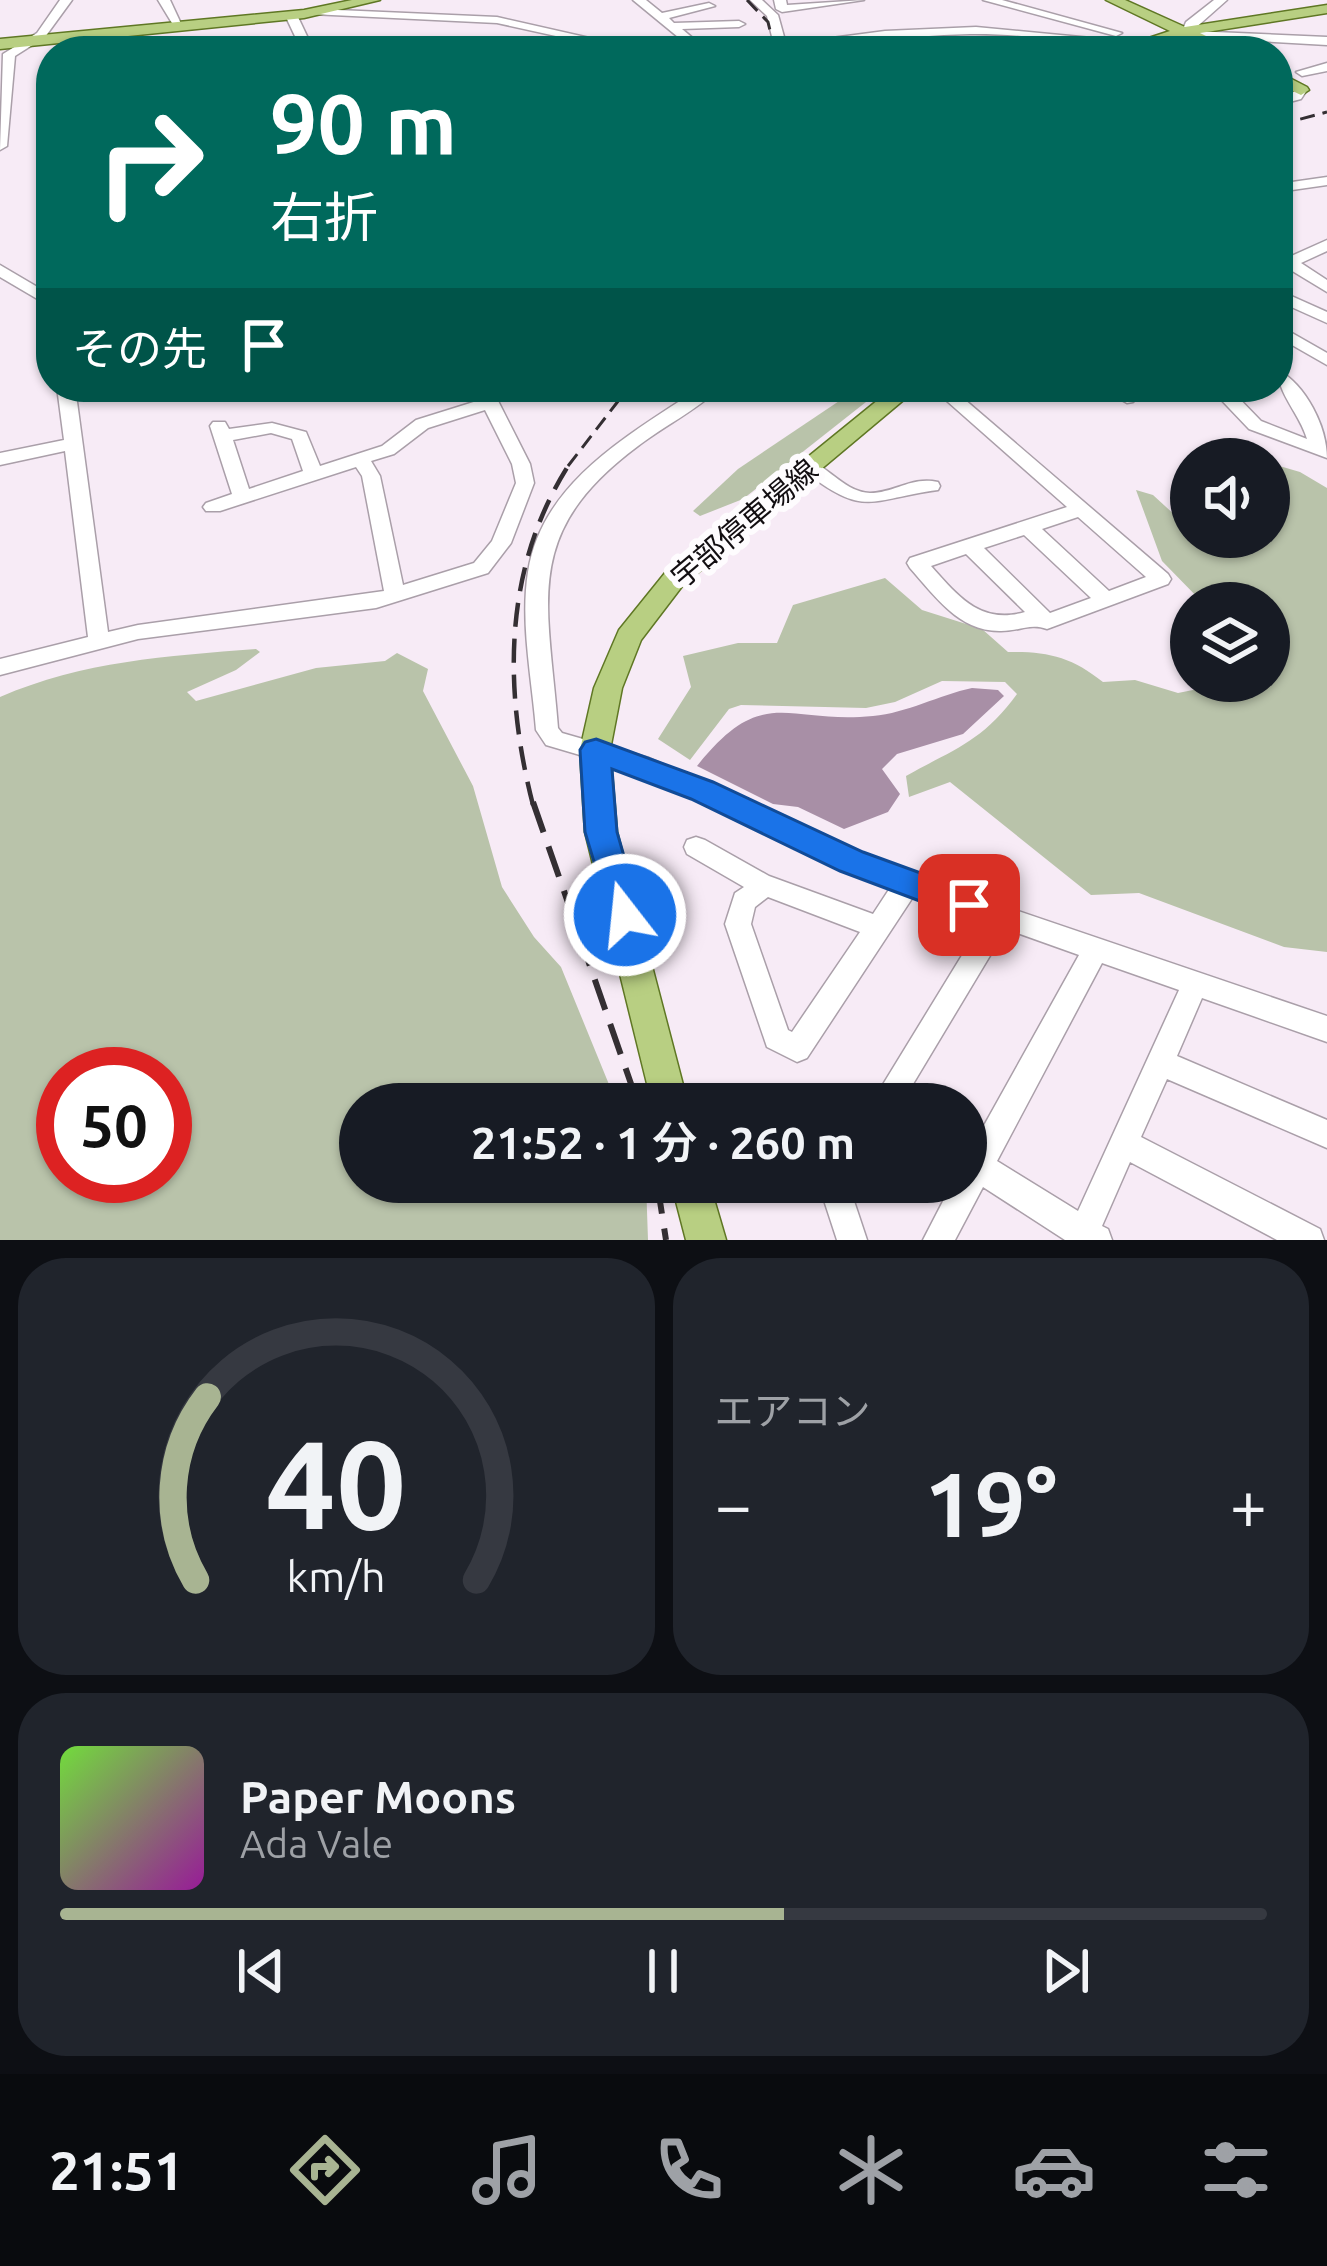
<!DOCTYPE html>
<html lang="ja">
<meta charset="utf-8">
<style>
:root{--surface:#171b24;--page:#20242c;--text:#f1f3f6;--muted:#9ea1a6;--line:#363941;--accent:#a8b492}
body{margin:0;font-family:Ubuntu,"Noto Sans JP",sans-serif;background:var(--page);color:var(--text);height:100vh;display:flex;flex-direction:column;font-size:45px;white-space:nowrap}
*{box-sizing:border-box;margin:0}
p{font-size:39px;color:var(--muted)}
.icon{flex:none;width:66px;height:66px;fill:none;stroke:currentColor;stroke-width:2;stroke-linecap:round;stroke-linejoin:round}
.map{position:relative;height:1240px;overflow:hidden}
.details{display:flex;flex-direction:column;gap:18px;padding:18px;background:#0d0f14;flex:1}
.details>*{flex:none}
.hud{position:absolute;left:36px;top:36px;width:1257px;height:366px;border-radius:48px;box-shadow:0 3px 9px #0004;background:#00695c;color:#fff;overflow:hidden}
.buttons{position:absolute;left:1170px;top:438px;display:grid;gap:24px}
.buttons a{display:grid;place-items:center;width:120px;height:120px;border-radius:50%;background:var(--surface);box-shadow:0 3px 9px #0004;font-size:60px}
.speed{position:absolute;left:36px;top:1047px;display:flex;gap:24px;font-size:60px;font-weight:700;text-align:center}
.speed>*{display:grid;place-content:center;width:156px;height:156px;border-radius:50%;background:var(--surface);box-shadow:0 3px 9px #0004;line-height:1}
.speed .limit{border:18px solid #d22;background:#fff;color:#111}
.pin{position:absolute;display:grid;place-items:center;width:102px;height:102px;color:#fff;margin:-51px;border-radius:24px;box-shadow:0 6px 18px #0006}
.me{position:absolute;width:132px;margin:-66px;rotate:344deg;stroke-linejoin:round;filter:drop-shadow(0 0 9px #0008)}
.turn{display:flex;align-items:center;gap:42px;height:252px;padding:0 36px;font-size:54px}
.turn .icon{width:156px;height:156px;stroke-width:2.5}
.turn b{display:block;font-size:84px;line-height:102px}
.then{display:flex;align-items:center;height:114px;padding:0 36px;background:#0003;gap:24px;font-size:45px}
.big{font-size:90px;font-weight:600;line-height:1.1}
.details .widget{flex:1;display:flex;flex-direction:column;justify-content:center;gap:18px;min-width:0;padding:0 42px;border-radius:48px;background:var(--page)}
.details .dial{align-items:center;gap:0}
.dial svg{height:312px;overflow:visible;fill:none;stroke:var(--line);stroke-width:7;stroke-linecap:round;text-anchor:middle}
.dial text{fill:var(--text);stroke:none}
.song{display:flex;align-items:center;gap:36px}
.cover{width:144px;height:144px;border-radius:18px;background:linear-gradient(135deg,hsl(100 70% 55%),hsl(300 70% 35%))}
.played{height:12px;border-radius:6px;background:linear-gradient(90deg,var(--accent) 60%,var(--line) 60%)}
.keys{display:flex;justify-content:space-around;direction:ltr}
.heat{display:flex;justify-content:space-between;align-items:center;font-size:66px;direction:ltr}
.details .tiles{flex:1;display:grid;gap:18px;grid-template-columns:1fr 1fr}
.widget:last-child{grid-column:span 2}
.trip{position:absolute;left:339px;top:1083px;width:648px;height:120px;border-radius:60px;background:var(--surface);box-shadow:0 3px 9px #0004;font-weight:600;line-height:120px;text-align:center}
.menu{display:flex;height:192px;justify-content:space-around;align-items:center;background:#090b0e;color:var(--muted)}
.menu .icon{width:84px;height:84px}
.menu .selected{color:var(--accent)}
.menu b{font-size:54px;color:var(--text)}
.map>svg:first-child{display:block}
.green{fill:#b9c3aa;fill-rule:evenodd}
.water{fill:#a88fa6}
.lines{fill:none;stroke-linecap:round;stroke-linejoin:round}
.minor-casing{stroke:#aa9fa9;stroke-width:3}
.major-casing{stroke:#5f7724;stroke-width:3}
.minor{fill:#fff;fill-rule:evenodd}
.major{fill:#b8cf82;fill-rule:evenodd}
.rail-far2{stroke:#342f33;stroke-width:3;stroke-dasharray:15 8;stroke-linecap:butt}
.rail-far1{stroke:#342f33;stroke-width:4.5;stroke-dasharray:24 12;stroke-linecap:butt}
.rail{stroke:#342f33;stroke-width:6;stroke-dasharray:32 15;stroke-linecap:butt}
.route{fill:#1a73e8;stroke:#114b97;stroke-width:3}
.labels{text-anchor:middle;dominant-baseline:central;stroke-width:12;stroke-linejoin:round;paint-order:stroke}
.street-label{font-size:30px;fill:#120e11;stroke:#fefcfe}
</style>
<div class="map">
<svg width="1327" height="1240" viewBox="0 0 1327 1240">
<rect width="100%" height="100%" fill="#f7ebf6"/>
<g class="green">
<path d="M860,387H885L743,499L700,516L693,511L738,469Z"/>
<path d="M1269,463L1300,472L1327,488V952L1284,947L1139,893L1091,895L950,782L909,797L906,776C954,749 982,742 1017,694L1005,682L942,681L895,702L866,708L741,705L729,709L690,760L658,739L691,687L683,656L738,643H777L793,605L885,578L922,610L982,629L1008,652C1047,651 1072,657 1103,682L1135,680L1178,693L1238,681H1269V603H1203L1162,561L1136,490L1153,495L1177,517L1191,508V537H1269Z"/>
<path d="M256,649L260,652L236,670L187,692L196,701L316,668L385,661L397,653L428,669L423,691L473,786L502,887L534,937L561,967L617,1104H360V1182H646L648,1240H0V697C83,661 167,656 256,649ZM63,1074H165V1176H63Z"/>
</g>
<path class="water" d="M972,688L998,690L1004,696L963,734L897,754L882,769L900,794L888,812L844,829L798,807L773,804L697,766C764,682 787,725 873,716C907,713 939,695 972,688Z"/>
<g class="lines">
<defs>
<g id="minor">
<path d="M60,0H72L45,37L15,56L7,146L0,150L3,54L37,33Z"/>
<path d="M158,0H170L183,28H175Z"/>
<path d="M633,0H646L662,13L709,3L715,6L669,18L674,23L739,21L745,24L739,27L682,29L708,51H695Z"/>
<path d="M750,0H762L778,15L786,44L885,31L976,27L1185,47L1191,51C1117,51 1043,33 970,34C896,35 824,51 750,51L774,45L767,16Z"/>
<path d="M774,0H786L787,5L864,0L782,12L776,9Z"/>
<path d="M983,0H1002L1122,33L1116,36Z"/>
<path d="M1214,0H1227L1192,31L1327,37V45L1189,37L1186,41H1178L1186,22Z"/>
<path d="M315,9L497,17L647,51H624L497,23L311,14V10Z"/>
<path d="M291,12L297,15L314,51H302L285,15Z"/>
<path d="M1327,63V71L1302,76L1296,72Z"/>
<path d="M1301,86L1307,90L1301,99L1278,105V97L1292,93Z"/>
<path d="M1327,177V185L1278,192V184Z"/>
<path d="M1327,240V251L1301,263L1327,280V292L1289,269L1278,273V262Z"/>
<path d="M0,265L51,295V307L0,277Z"/>
<path d="M1278,290L1327,312V323L1278,301Z"/>
<path d="M1278,325L1327,353V365L1278,337Z"/>
<path d="M1278,370C1306,385 1327,427 1327,458L1249,429L1209,387H1228L1261,421L1307,439C1300,414 1278,395 1278,370Z"/>
<path d="M57,387H75L108,632L138,625L384,591L362,476L356,467L220,511H206L203,507L206,503L232,494L210,426L213,422H225L229,429L272,423L306,432L320,466L382,446L416,420L480,400L473,387H491L530,464L534,483L511,543L488,573L376,608L138,639L0,675V659L88,637L65,451L0,465V453L64,440ZM485,410L512,464L516,483L492,541L474,563L403,585L380,476L371,461L394,454L428,428ZM271,433L292,439L303,471L249,489L233,440Z"/>
<path d="M701,387H721C697,410 664,426 638,446C521,533 548,600 558,728L562,733L649,758L915,876L1327,1016V1042L1202,998L1177,1056L1327,1120V1148L1167,1079L1141,1137L1320,1229L1324,1240H1277L1130,1162L1102,1226L1108,1229L1112,1240H1065L983,1187L955,1240H923L953,1182H966V1145L972,1147L1079,955L1006,929L901,1104H871L983,921L913,897L807,1058L797,1062L767,1047L725,924L735,893L744,887L687,854L684,847L687,840L696,837L705,840L769,876L873,914L890,888L634,771L546,745L536,730C532,679 520,623 528,572C542,481 631,434 701,387ZM768,897L860,932L792,1032L788,1030L751,924L755,907ZM1102,963L1179,990L1078,1211L997,1161Z"/>
<path d="M931,387H950L1168,574L1171,579L1168,584L1047,629C1030,623 1020,631 1001,631C959,632 935,596 910,568L907,563L910,558L1067,507ZM1078,517L1146,577L1109,591L1042,529ZM1024,535L1091,598L1050,613L984,548ZM966,554L1025,612C980,625 958,596 931,566Z"/>
<path d="M1128,387H1146L1133,402L1127,403L1118,398Z"/>
<path d="M810,460C830,469 846,492 870,493C895,493 911,476 938,482L940,486L938,490C870,499 865,519 803,470L801,466Z"/>
<path d="M822,1182H853L850,1189L867,1240H837L820,1188Z"/>
</g>
<g id="major">
<path d="M352,0H380L304,18L0,49V39L304,10Z"/>
<path d="M1106,0H1125L1185,27L1327,5V13L1200,33L1236,51H1215L1183,37L1134,51H1109L1170,31Z"/>
<path d="M1278,72L1307,87L1309,90L1301,95L1278,84Z"/>
<path d="M894,387H919L683,585L641,640L622,688L610,750L617,832L688,1104H652L585,832L580,750L594,688L619,630L665,573Z"/>
<path d="M671,1182H709L726,1240H686Z"/>
</g>
</defs>
<use href="#minor" class="minor-casing"/>
<use href="#major" class="major-casing"/>
<use href="#minor" class="minor"/>
<use href="#major" class="major"/>
<g class="rail-far2">
<path d="M747,0L768,22L775,51"/>
<path d="M1278,125L1327,112"/>
<path d="M568,466L629,387"/>
</g>
<path class="rail-far1" d="M533,805C503,688 503,567 570,463"/>
<g class="rail">
<path d="M533,802L638,1104"/>
<path d="M657,1182L666,1240"/>
</g>
</g>
<path class="route" d="M596,739L713,782L863,852L981,895L986,905L981,915L969,919L957,915L840,871L691,799L612,769L617,832L641,915L636,925L625,929L613,925L585,832L580,750L585,742Z"/>
<g class="labels">
<g class="street-label">
<text transform="translate(744 523) rotate(-40)">宇部停車場線</text>
</g>
</g>
</svg>
<div class="buttons">
<a><svg class="icon" aria-label="sound" viewBox="0 0 24 24"><path d="M4 9h4l5-4v14l-5-4H4zM17 9q2 3 0 6"/></svg></a>
<a><svg class="icon" aria-label="layers" viewBox="0 0 24 24"><path d="M12 4l9 5-9 5-9-5zM3 14l9 5 9-5"/></svg></a>
</div>
<div class="speed"><div class="limit">50</div></div>
<div class="pin" style="left:969px;top:905px;background:#d93025"><svg class="icon" aria-label="arrive" viewBox="0 0 24 24"><path d="M6 21V4h12l-3 4 3 4H6"/></svg></div>
<svg class="me" style="left:625px;top:915px" viewBox="-20 -20 40 40"><circle r="17" fill="#1a73e8" stroke="#fff" stroke-width="3"/><path d="M0-11L8 9 0 5-8 9z" fill="#fff"/></svg>
<div class="trip">21:52 · 1 分 · 260 m</div>
<div class="hud">
<div class="turn"><svg class="icon" aria-label="right" viewBox="0 0 24 24"><path d="M7 20v-9h11M14 6l5 5-5 5"/></svg><div><b>90 m</b>右折</div></div>
<div class="then">その先<svg class="icon" aria-label="arrive" viewBox="0 0 24 24"><path d="M6 21V4h12l-3 4 3 4H6"/></svg></div>
</div>
</div>
<section class="details">
<div class="tiles">
<div class="widget dial"><svg viewBox="0 0 100 80">
<path d="M14 69A42 42 0 1 1 86 69"/>
<path d="M14 69A42 42 0 0 1 17 22" stroke="#a8b492"/>
<text x="50" y="56" font-size="32" font-weight="700">40</text>
<text x="50" y="72" font-size="11">km/h</text>
</svg></div>
<div class="widget"><p>エアコン</p>
<div class="heat"><a>−</a><b class="big">19°</b><a>+</a></div>
</div>
<div class="widget">
<div class="song"><i class="cover"></i><div><b>Paper Moons</b><p>Ada Vale</p></div></div>
<div class="played"></div>
<div class="keys"><svg class="icon" aria-label="previous" viewBox="0 0 24 24"><path d="M18 5L8 12l10 7zM5 5v14"/></svg><svg class="icon" aria-label="pause" viewBox="0 0 24 24"><path d="M8 5v14M16 5v14"/></svg><svg class="icon" aria-label="next" viewBox="0 0 24 24"><path d="M6 5l10 7-10 7zM19 5v14"/></svg></div>
</div>
</div>
</section>
<nav class="menu">
<b>21:51</b>
<svg class="icon selected" aria-label="directions" viewBox="0 0 24 24"><path d="M12 3l9 9-9 9-9-9zM9 14v-3h6M13 9l2 2-2 2"/></svg>
<svg class="icon" aria-label="music" viewBox="0 0 24 24"><path d="M9 18V5l10-2v13"/><circle cx="6" cy="18" r="3"/><circle cx="16" cy="16" r="3"/></svg>
<svg class="icon" aria-label="phone" viewBox="0 0 24 24"><path d="M5 4h4l2 5-3 2q2 4 5 5l2-3 5 2v4C11 20 4 13 5 4z"/></svg>
<svg class="icon" aria-label="climate" viewBox="0 0 24 24"><path d="M12 3v18M4 7l16 10M4 17L20 7"/></svg>
<svg class="icon" aria-label="car" viewBox="0 0 24 24"><path d="M5 17H2v-5l4-1 3-4h7l3 4 3 1v5h-3M9 17h6M6 11h13"/><circle cx="7" cy="17" r="2"/><circle cx="17" cy="17" r="2"/></svg>
<svg class="icon" aria-label="filters" viewBox="0 0 24 24"><path d="M4 7h16M4 17h16"/><circle cx="9" cy="7" r="2"/><circle cx="15" cy="17" r="2"/></svg>
</nav>
